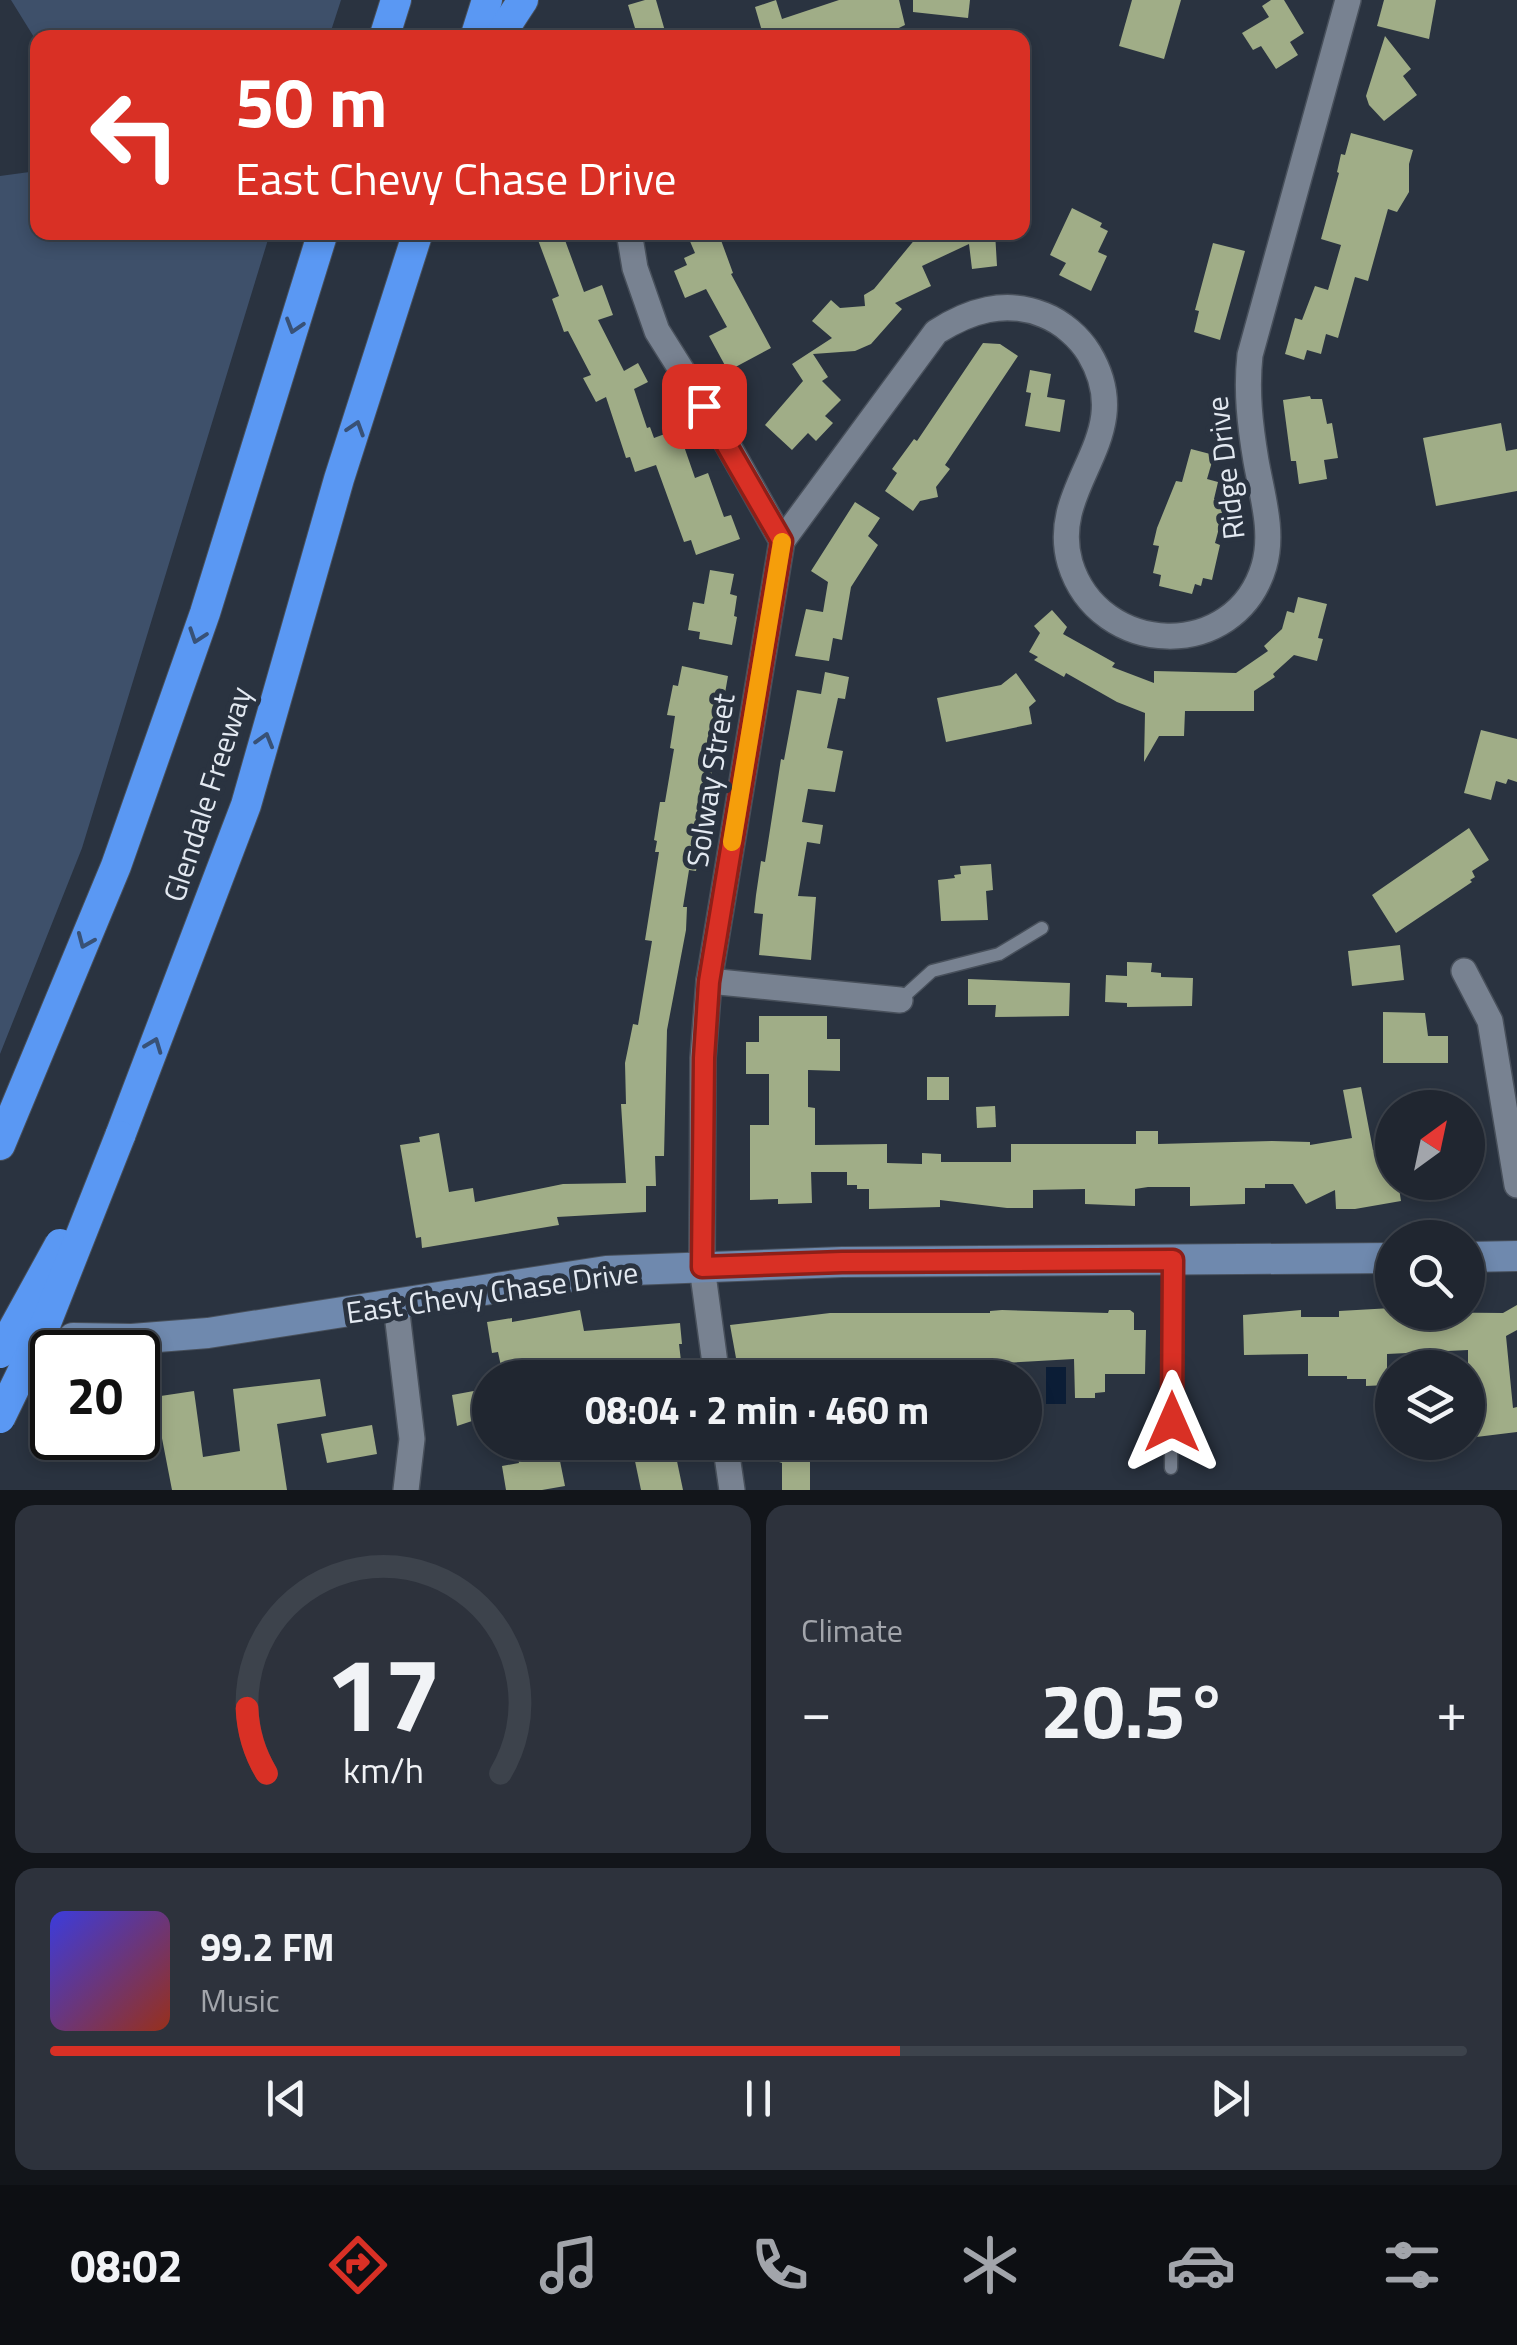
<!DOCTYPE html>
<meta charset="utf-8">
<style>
:root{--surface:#202630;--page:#2d323c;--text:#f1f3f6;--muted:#a2a5ab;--line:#3d434c;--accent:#d93025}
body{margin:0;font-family:"Titillium Web",sans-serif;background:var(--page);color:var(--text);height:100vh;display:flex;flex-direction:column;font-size:38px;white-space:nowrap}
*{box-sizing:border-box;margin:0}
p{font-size:32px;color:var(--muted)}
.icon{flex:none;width:55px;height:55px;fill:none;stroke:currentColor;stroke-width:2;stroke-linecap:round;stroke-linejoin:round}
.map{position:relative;height:1490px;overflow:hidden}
.side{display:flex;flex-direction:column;gap:15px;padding:15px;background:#12151a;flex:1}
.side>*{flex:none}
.hud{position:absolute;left:30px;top:30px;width:1000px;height:210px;border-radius:20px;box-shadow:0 5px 15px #0003,0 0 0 2px var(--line);background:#d93025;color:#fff;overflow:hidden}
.needle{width:65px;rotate:33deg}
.fabs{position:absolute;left:1375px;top:1090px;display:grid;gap:20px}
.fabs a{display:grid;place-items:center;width:110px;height:110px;border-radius:50%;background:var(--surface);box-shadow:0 5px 15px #0003,0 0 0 2px var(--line);font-size:50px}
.speed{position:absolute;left:30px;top:1330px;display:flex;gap:20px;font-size:50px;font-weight:700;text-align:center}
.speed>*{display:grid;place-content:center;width:130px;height:130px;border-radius:50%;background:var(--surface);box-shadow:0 5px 15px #0003,0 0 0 2px var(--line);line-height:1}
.speed .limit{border:5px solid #111;border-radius:15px;background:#fff;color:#111}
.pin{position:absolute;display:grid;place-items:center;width:85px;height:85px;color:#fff;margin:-42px;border-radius:20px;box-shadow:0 5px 15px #0006}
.me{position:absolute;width:110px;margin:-55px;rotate:0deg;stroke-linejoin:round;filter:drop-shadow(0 0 8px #0008)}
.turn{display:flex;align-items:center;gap:35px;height:210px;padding:0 40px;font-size:45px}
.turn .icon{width:130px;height:130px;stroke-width:2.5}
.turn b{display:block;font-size:70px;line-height:85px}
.big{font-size:75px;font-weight:700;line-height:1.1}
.side .tile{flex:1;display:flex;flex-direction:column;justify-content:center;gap:15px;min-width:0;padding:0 35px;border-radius:20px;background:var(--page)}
.side .dial{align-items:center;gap:0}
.dial svg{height:260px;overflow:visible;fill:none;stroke:var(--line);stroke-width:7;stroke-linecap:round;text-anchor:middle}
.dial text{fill:var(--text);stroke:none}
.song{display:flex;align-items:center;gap:30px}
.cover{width:120px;height:120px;border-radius:15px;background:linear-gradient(135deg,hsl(240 70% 55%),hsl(10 70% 35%))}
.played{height:10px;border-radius:5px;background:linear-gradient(90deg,var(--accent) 60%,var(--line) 60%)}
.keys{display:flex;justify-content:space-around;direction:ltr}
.heat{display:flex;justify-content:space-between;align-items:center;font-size:55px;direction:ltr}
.side .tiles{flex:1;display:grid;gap:15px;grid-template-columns:1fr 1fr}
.tile:last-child{grid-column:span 2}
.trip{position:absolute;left:472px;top:1360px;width:570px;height:100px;border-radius:50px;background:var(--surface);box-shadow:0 5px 15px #0003,0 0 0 2px var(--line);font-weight:700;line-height:100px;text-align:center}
.tabs{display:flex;height:160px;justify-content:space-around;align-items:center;background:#0d0f13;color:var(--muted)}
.tabs .icon{width:70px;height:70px}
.tabs .active{color:var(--accent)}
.tabs b{font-size:45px;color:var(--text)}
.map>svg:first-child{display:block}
.green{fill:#3e506a}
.water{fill:#0b1d36}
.building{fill:#a0ad87}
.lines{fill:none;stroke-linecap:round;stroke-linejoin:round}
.lane-casing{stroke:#48505b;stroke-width:15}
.street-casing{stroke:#48505b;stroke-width:28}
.secondary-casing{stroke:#48505b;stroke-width:32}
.highway-casing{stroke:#48505b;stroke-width:32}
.lane{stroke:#788291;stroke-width:12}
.street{stroke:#788291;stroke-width:25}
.secondary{stroke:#6f89ae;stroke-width:30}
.highway{stroke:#5a98f3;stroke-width:30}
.highway-bridge-casing{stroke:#48505b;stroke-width:32;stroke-linecap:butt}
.highway-bridge{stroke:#5a98f3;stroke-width:30}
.oneway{stroke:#385176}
.route-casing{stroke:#8d1f18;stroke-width:25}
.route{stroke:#d93025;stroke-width:18}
.slow{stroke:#f59e0b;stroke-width:18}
.labels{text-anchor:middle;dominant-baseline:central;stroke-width:10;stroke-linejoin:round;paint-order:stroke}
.street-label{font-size:30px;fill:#e3e9f1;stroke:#2a3340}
</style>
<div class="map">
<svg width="1517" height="1490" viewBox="0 0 1517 1490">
<rect width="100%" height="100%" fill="#2a3340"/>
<g class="green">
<path d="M11,0H341L329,37L38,38L37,42Z"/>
<path d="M37,171L38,232L270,233L82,848L0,1054V176Z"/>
</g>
<rect class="water" x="1046" y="1367" width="20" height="37"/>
<g class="building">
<path d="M645,0H656L667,38H638L628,5Z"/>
<path d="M776,0L782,19L839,0H899L905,25L878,38H764L755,7Z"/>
<path d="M913,0H970L968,18L913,12Z"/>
<path d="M1132,0H1181L1164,59L1119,46Z"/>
<path d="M1271,0H1284L1304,33L1290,42L1298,55L1276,69L1261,46L1253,50L1242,33L1269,17L1262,6Z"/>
<path d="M1384,0H1436L1429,39L1377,26Z"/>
<path d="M1385,36L1411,69L1403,76L1417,95L1384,121L1369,105L1366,96Z"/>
<path d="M1351,133L1413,150L1409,164V192L1397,212L1388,209L1368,281L1355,277L1338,338L1326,334L1321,354L1307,350L1304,360L1285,354L1295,318L1302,320L1315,286L1328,290L1341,245L1321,239L1339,173L1337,172L1341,154L1345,155Z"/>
<path d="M1072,208L1102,223L1100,227L1108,231L1098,252L1107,256L1091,291L1059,275L1066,263L1050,255Z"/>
<path d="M535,232H562L584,292L602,285L613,315L598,320L624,371L638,363L648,382L634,389L647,428L650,427L654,438L678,429L695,478L708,473L724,517L731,515L740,539L696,555L691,540L684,542L656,465L635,472L630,457L626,458L606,397L596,402L583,378L591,375L568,331L564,332L552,299L559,296Z"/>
<path d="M686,232H718L733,273L731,274L771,348L728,371L709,336L727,327L706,289L685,298L674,271L687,265L684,258L695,253Z"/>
<path d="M921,232H995L997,266L972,269L969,244L922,266L931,286L895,303L902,309L871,344L855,351L813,354L828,377L822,381L841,400L825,416L833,423L816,441L808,433L792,450L765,425L803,381L792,364L832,338L812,321L831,300L840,308L865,306L864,295L874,289Z"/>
<path d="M1213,243L1245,251L1220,340L1194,332L1199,311L1195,310Z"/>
<path d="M983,343L1000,344L1018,356L945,465L950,469L936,487L938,497L920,501L913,511L885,491L897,473L892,469L914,439L917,441Z"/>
<path d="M1030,370L1051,374L1047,397L1065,400L1060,432L1025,426L1031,393L1026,392Z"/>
<path d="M1310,396L1311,399H1322L1327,424L1332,423L1338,458L1324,460L1327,479L1299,484L1296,461H1291L1283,400Z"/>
<path d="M1501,423L1506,451L1517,449V491L1436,506L1423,438Z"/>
<path d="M1191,449L1214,455L1207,479L1218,482L1214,499L1226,502L1215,543L1220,545L1212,580L1203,578L1201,586L1195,584L1192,594L1159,586L1161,575L1153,573L1159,546L1153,545L1157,528L1176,481L1182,482Z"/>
<path d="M855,502L880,518L868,536L878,545L851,587L842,640L833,638L829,661L795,656L806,609L823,612L828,582L811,571Z"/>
<path d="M710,570L734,574L730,594L737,596L734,616L737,617L732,645L699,639L700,632L688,630L693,602L704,604Z"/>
<path d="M1298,597L1327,604L1318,638L1323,639L1317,661L1294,655L1273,674L1275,677L1254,691V711H1185L1184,736H1159L1144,762L1145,713L1117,702L1066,673L1064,677L1034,660L1038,657L1029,652L1040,633L1034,626L1052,610L1067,627L1063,634L1115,663L1112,667L1154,683V671L1236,673L1268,651L1264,646L1282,629L1287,611L1294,613Z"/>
<path d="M682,666L728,676L720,722L716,721L708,767L713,768L696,842H700L696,871L689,870L683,907H687L686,930L667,1030L664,1156H655L656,1186H646V1212L557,1217L559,1225L422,1248L421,1237L416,1238L400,1145L420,1142L419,1137L439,1133L449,1192L473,1188L475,1202L563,1184L626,1183L621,1104H626L625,1063L633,1024L638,1025L652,941L645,940L659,852H655L657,841L654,840L660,802H665L674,749L670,748L675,716L667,715L673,685L678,686Z"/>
<path d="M825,672L849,677L845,699L838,698L827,748L843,751L835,792L808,789L802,822L823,825L820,844L807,842L798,896L816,897L811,960L759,955L763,914L754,913L756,895L761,861L765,862L781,759L784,760L797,690L821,694Z"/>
<path d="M1016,673L1036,701L1029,707L1032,724L946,742L937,698L1001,685Z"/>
<path d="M1481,730L1517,739V782L1508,779L1506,784L1496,781L1491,800L1464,793Z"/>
<path d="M1469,828L1489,860L1472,871L1475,877L1470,880L1472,882L1396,933L1372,895Z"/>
<path d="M991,864L993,890L986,891L988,920L941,921L938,880L955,878L954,875L961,874L960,866Z"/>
<path d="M1400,945L1404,980L1352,986L1348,951Z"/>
<path d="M1127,962L1152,963L1151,972L1161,973V977L1193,978L1192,1006L1127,1007V1003L1105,1002L1106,975L1127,976Z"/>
<path d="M968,979L1070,983L1069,1016L995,1017L996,1005H968Z"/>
<path d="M1383,1012L1425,1013L1428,1036H1448V1063H1383Z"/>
<path d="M759,1016H827V1039H840V1071L808,1070V1107L815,1108V1145L887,1144V1163L922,1164V1153L941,1154V1162H1011V1144H1136V1131H1158V1144L1272,1141L1310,1142V1145L1352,1138L1343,1090L1361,1087L1373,1150L1392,1148V1182H1398L1401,1201L1355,1209H1336L1335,1190L1306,1204L1293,1184H1265V1188H1245V1204L1190,1206V1187H1148L1135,1189V1206L1085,1204V1189L1033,1190V1208H1007L940,1200V1207L869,1209V1189H857V1185H847V1172H811L812,1203L778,1204V1199L750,1200V1125H769V1074H746V1042H759Z"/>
<rect x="927" y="1077" width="22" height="23"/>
<path d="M995,1106L996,1127L977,1128L976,1107Z"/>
<path d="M1517,1305V1330L1506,1336L1513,1408L1517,1407V1432L1468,1438V1350L1387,1354V1385L1366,1386V1379H1347V1376H1308V1354L1244,1355L1243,1315L1301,1310V1317H1339V1311L1392,1308V1312L1503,1313Z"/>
<path d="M580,1310L584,1331L680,1323L682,1344H679L683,1378H597L596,1358L502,1371L498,1352L492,1353L487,1322L512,1318V1322Z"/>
<path d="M1002,1310L1108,1313L1109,1310H1130L1134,1313V1330H1146L1145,1374H1105V1392L1095,1393V1398H1075L1074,1359L1003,1363V1378H983V1372L905,1373V1376L878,1378H751L748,1360L736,1358L730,1325L830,1313H990V1311Z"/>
<path d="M320,1379L326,1416L277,1424L287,1490H172L154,1397L194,1391L203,1457L240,1451L233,1389Z"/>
<path d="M490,1388V1415L457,1426L452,1395Z"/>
<path d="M372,1425L377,1454L327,1463L321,1434Z"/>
<path d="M631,1442H673L683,1490H641Z"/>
<path d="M776,1442H802V1454H810V1490H782V1463L776,1461Z"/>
<path d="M558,1451L565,1486L542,1490H506L502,1466L519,1463L518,1459Z"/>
</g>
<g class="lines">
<defs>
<g id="lane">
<path d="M900,1000L932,971L999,954L1042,928"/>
<path d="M1171,1468L1173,1260"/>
</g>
<g id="street">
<path d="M629,232L635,268L657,331L721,433L782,541L709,981L703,1058L702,1267L717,1378"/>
<path d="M782,541L936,332C969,311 1005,299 1044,315C1062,322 1079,337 1089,353C1140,438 1047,483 1070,563C1099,658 1236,662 1264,566C1274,532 1262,495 1256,461C1250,425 1246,391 1250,355L1348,0"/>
<path d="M1464,971L1490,1021L1517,1185"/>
<path d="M709,981L900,1000"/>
<path d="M396,1305L412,1439L406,1490"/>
<path d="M725,1442L732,1490"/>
</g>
<g id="secondary">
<path d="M1468,1257L1517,1256"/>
<path d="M73,1338L132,1339L208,1333L606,1271L842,1262L1392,1258"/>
</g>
<g id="highway">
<path d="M384,38L396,0"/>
<path d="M475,38L487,0"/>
<path d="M498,38L523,0"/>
<path d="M120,1136L246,805L339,479L418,232"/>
<path d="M0,1145L116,866L205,613L323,232"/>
</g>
</defs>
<use href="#lane" class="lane-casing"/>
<use href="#street" class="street-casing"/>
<use href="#secondary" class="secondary-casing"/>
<use href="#highway" class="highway-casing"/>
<use href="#lane" class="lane"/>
<use href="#street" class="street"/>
<use href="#secondary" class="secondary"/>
<use href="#highway" class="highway"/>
<defs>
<g id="highway-bridge">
<path d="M0,1353L60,1244"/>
<path d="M0,1418L46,1323L120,1136"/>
</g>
</defs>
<use href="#highway-bridge" class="highway-bridge-casing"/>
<use href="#highway-bridge" class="highway-bridge"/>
</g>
<defs><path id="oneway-chevron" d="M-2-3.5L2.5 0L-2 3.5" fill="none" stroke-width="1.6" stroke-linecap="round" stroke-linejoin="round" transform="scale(2.5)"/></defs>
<g class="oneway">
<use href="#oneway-chevron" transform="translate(294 326) rotate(107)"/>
<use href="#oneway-chevron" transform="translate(356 428) rotate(-72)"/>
<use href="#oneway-chevron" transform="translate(197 636) rotate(109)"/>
<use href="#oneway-chevron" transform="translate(265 740) rotate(-74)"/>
<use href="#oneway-chevron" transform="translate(85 941) rotate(113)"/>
<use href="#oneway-chevron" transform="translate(154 1045) rotate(-69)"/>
</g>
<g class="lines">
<defs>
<path id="route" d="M704,406L782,541L709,982L704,1058L702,1267L842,1262L1173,1260L1172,1422"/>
</defs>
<use href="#route" class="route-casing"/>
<use href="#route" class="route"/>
<path class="slow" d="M732,842L782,542"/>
</g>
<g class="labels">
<g class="street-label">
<text transform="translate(1225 468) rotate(-97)">Ridge Drive</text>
<text transform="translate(710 780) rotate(-81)">Solway Street</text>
<text transform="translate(207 794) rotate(-72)">Glendale Freeway</text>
<text transform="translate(492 1292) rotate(-8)">East Chevy Chase Drive</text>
</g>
</g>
</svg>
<div class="fabs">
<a><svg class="needle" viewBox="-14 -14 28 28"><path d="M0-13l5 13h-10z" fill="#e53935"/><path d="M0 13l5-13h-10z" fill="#a2a5ab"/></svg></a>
<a><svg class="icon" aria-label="search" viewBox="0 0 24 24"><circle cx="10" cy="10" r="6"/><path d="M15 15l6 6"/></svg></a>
<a><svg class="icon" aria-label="layers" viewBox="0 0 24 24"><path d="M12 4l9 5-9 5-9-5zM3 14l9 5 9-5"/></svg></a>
</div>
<div class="speed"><div class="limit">20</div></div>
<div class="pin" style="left:704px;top:406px;background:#d93025"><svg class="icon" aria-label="arrive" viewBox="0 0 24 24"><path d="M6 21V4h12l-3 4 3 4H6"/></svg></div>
<svg class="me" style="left:1172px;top:1422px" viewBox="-20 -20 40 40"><path d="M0-17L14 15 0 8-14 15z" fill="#d93025" stroke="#fff" stroke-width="4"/></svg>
<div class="trip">08:04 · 2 min · 460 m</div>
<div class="hud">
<div class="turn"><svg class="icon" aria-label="left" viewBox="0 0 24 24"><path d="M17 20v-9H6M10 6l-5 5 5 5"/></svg><div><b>50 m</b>East Chevy Chase Drive</div></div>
</div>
</div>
<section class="side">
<div class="tiles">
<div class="tile dial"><svg viewBox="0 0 100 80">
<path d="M14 69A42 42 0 1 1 86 69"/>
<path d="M14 69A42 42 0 0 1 8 49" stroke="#d93025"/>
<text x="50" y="56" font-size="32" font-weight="700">17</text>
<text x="50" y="72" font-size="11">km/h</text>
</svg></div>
<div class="tile"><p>Climate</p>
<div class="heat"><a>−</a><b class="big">20.5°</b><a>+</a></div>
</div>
<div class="tile">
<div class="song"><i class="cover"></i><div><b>99.2 FM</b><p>Music</p></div></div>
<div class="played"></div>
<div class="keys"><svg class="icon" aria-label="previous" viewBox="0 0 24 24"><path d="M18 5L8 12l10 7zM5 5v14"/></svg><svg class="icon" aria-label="pause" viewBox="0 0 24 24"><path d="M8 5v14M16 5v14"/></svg><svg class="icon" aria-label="next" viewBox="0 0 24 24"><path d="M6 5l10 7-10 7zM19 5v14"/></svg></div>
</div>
</div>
</section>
<nav class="tabs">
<b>08:02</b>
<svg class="icon active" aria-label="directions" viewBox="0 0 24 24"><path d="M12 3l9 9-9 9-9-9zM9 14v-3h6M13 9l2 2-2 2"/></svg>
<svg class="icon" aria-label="music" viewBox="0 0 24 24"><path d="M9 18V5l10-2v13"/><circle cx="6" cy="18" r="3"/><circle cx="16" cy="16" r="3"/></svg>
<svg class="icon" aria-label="phone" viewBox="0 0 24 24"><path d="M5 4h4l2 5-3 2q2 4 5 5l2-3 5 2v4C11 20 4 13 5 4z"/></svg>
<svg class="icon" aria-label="climate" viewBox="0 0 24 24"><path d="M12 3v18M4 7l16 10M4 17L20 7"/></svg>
<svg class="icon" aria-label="car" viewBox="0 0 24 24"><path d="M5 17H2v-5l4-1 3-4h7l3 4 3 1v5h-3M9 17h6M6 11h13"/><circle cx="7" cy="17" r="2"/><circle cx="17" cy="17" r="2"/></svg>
<svg class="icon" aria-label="filters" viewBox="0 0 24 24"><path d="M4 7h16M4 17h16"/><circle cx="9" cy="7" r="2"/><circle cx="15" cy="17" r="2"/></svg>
</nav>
